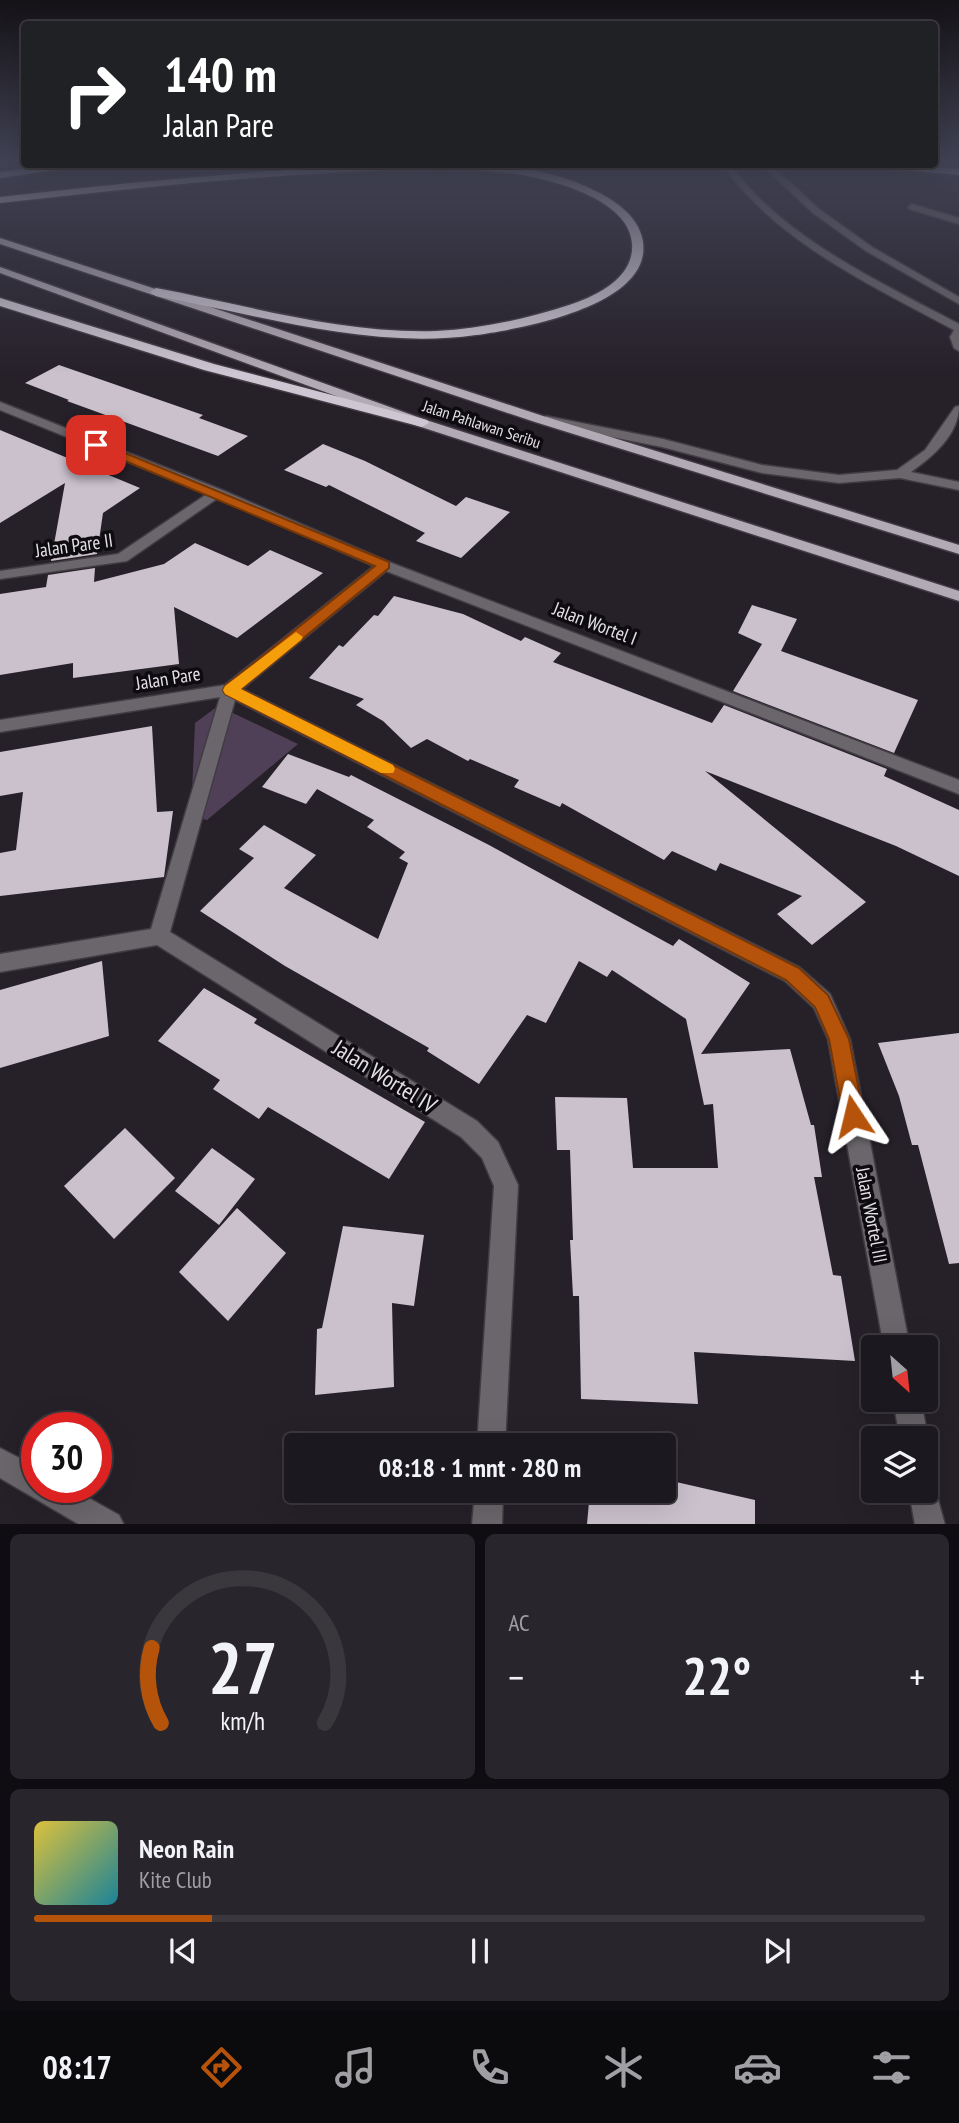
<!DOCTYPE html>
<html lang="id">
<meta charset="utf-8">
<style>
:root{--surface:#1c181f;--page:#29252c;--text:#f1f3f6;--muted:#a0a0a4;--line:#3a373d;--accent:#b45309}
body{margin:0;font-family:"PT Sans Narrow",sans-serif;background:var(--page);color:var(--text);height:100vh;display:flex;flex-direction:column;font-size:26px;white-space:nowrap}
*{box-sizing:border-box;margin:0}
p{font-size:23px;color:var(--muted)}
.icon{flex:none;width:38px;height:38px;fill:none;stroke:currentColor;stroke-width:2;stroke-linecap:round;stroke-linejoin:round}
.map{position:relative;height:1524px;overflow:hidden}
.side{display:flex;flex-direction:column;gap:10px;padding:10px;background:#0f0d11;flex:1}
.side>*{flex:none}
.hud{position:absolute;left:21px;top:21px;width:917px;height:147px;border-radius:7px;box-shadow:0 7px 28px #0002,0 0 0 2px var(--line);background:#202124;color:#fff;overflow:hidden}
.needle{width:46px;rotate:153deg}
.buttons{position:absolute;left:861px;top:1335px;display:grid;gap:14px}
.buttons a{display:grid;place-items:center;width:77px;height:77px;border-radius:7px;background:var(--surface);box-shadow:0 7px 28px #0002,0 0 0 2px var(--line);font-size:35px}
.speed{position:absolute;left:21px;top:1412px;display:flex;gap:14px;font-size:35px;font-weight:700;text-align:center}
.speed>*{display:grid;place-content:center;width:91px;height:91px;border-radius:50%;background:var(--surface);box-shadow:0 7px 28px #0002,0 0 0 2px var(--line);line-height:1}
.speed .limit{border:10px solid #d22;background:#fff;color:#111}
.pin{position:absolute;display:grid;place-items:center;width:60px;height:60px;color:#fff;margin:-30px;border-radius:14px;box-shadow:0 4px 10px #0006}
.me{position:absolute;width:77px;margin:-38px;rotate:350deg;stroke-linejoin:round;filter:drop-shadow(0 0 5px #0008)}
.turn{display:flex;align-items:center;gap:24px;height:147px;padding:0 28px;font-size:32px}
.turn .icon{width:91px;height:91px;stroke-width:2.5}
.turn b{display:block;font-size:49px;line-height:60px}
.big{font-size:52px;font-weight:700;line-height:1.1}
.side .tile{flex:1;display:flex;flex-direction:column;justify-content:center;gap:10px;min-width:0;padding:0 24px;border-radius:10px;background:var(--page)}
.side .dial{align-items:center;gap:0}
.dial svg{height:182px;overflow:visible;fill:none;stroke:var(--line);stroke-width:7;stroke-linecap:round;text-anchor:middle}
.dial text{fill:var(--text);stroke:none}
.song{display:flex;align-items:center;gap:21px}
.cover{width:84px;height:84px;border-radius:10px;background:linear-gradient(135deg,hsl(50 70% 55%),hsl(190 70% 35%))}
.played{height:7px;border-radius:4px;background:linear-gradient(90deg,var(--accent) 20%,var(--line) 20%)}
.keys{display:flex;justify-content:space-around;direction:ltr}
.heat{display:flex;justify-content:space-between;align-items:center;font-size:38px;direction:ltr}
.side .tiles{flex:1;display:grid;gap:10px;grid-template-columns:1fr 1fr}
.tile:last-child{grid-column:span 2}
.trip{position:absolute;left:284px;top:1433px;width:392px;height:70px;border-radius:7px;background:var(--surface);box-shadow:0 7px 28px #0002,0 0 0 2px var(--line);font-weight:700;line-height:70px;text-align:center}
.tabs{display:flex;height:112px;justify-content:space-around;align-items:center;background:#0b0a0c;color:var(--muted)}
.tabs .icon{width:49px;height:49px}
.tabs .on{color:var(--accent)}
.tabs b{font-size:32px;color:var(--text)}
.map>svg:first-child{display:block}
.green{fill:#504057}
.building{fill:#cac1cd}
.lines{fill:none;stroke-linecap:round;stroke-linejoin:round}
.minor-casing{stroke:#413b44;stroke-width:3}
.major-casing{stroke:#413b44;stroke-width:3}
.highway-casing{stroke:#413b44;stroke-width:3}
.minor{fill:#6a666b;fill-rule:evenodd}
.major{fill:#b2aab4;fill-rule:evenodd}
.highway{fill:#cec6d2;fill-rule:evenodd}
.route{fill:#b45309;stroke:#753606;stroke-width:2}
.slow{fill:#f59e0b}
.labels{text-anchor:middle;dominant-baseline:central;stroke-width:7;stroke-linejoin:round;paint-order:stroke}
.far-street-label{font-size:16px;fill:#e5e0e7;stroke:#0d0b0f}
.street-label{font-size:19px;fill:#e5e0e7;stroke:#0d0b0f}
.near-street-label{font-size:23px;fill:#e5e0e7;stroke:#0d0b0f}
</style>
<div class="map">
<svg width="959" height="1525" viewBox="0 0 959 1525">
<rect width="100%" height="100%" fill="#262029"/>
<path class="green" d="M218,706L298,744L207,820L191,816L195,723Z"/>
<g class="building">
<path d="M59,365L203,415L199,418L248,436L218,456L67,401L69,400L25,383Z"/>
<path d="M0,430L140,488L103,513L97,554L51,561L65,483L0,523Z"/>
<path d="M323,444L365,461L456,506L466,497L510,512L461,558L416,541L425,533L329,485L326,487L284,470Z"/>
<path d="M195,543L248,566L270,550L323,573L237,638L174,607L179,664L73,678V663L0,675V594L46,587L48,575L95,568L94,582L164,564Z"/>
<path d="M394,596L463,614L521,641L525,637L561,653L553,662L712,723L724,705L887,769L884,776L959,810V876L896,846L705,771L866,902L812,945L777,914L802,896L720,863L716,871L672,851L664,860L562,803L560,807L514,787L519,780L470,759L468,761L427,739L411,748L383,721L356,705L364,699L309,678L339,645L343,647L374,615L378,616Z"/>
<path d="M752,605L797,619L781,651L918,700L894,753L733,691L762,644L738,633Z"/>
<path d="M152,726L157,812L173,811L164,877L0,896V853L16,850L23,792L0,796V752Z"/>
<path d="M288,754L349,777L351,775L489,845L673,946L679,939L750,983L701,1054L790,1049L811,1125H814L822,1177H814L833,1275L841,1276L855,1361L694,1352L698,1404L581,1399L579,1296H573L570,1240H573L570,1150H557L555,1097L627,1098L633,1168H718L713,1104L704,1105L686,1019L612,970L607,977L579,961L546,1023L527,1015L479,1084L427,1051L429,1048L285,966L200,911L254,858L239,849L264,825L316,855L284,888L378,939L408,863L399,858L405,852L367,827L374,820L317,789L306,804L262,787Z"/>
<path d="M102,961L109,1036L0,1068V990Z"/>
<path d="M204,988L257,1019L254,1023L425,1122L389,1179L268,1107L259,1119L213,1089L220,1080L158,1041Z"/>
<path d="M959,1033V1263L949,1264L918,1145H912L899,1096L878,1043Z"/>
<path d="M125,1128L175,1178L114,1239L64,1186Z"/>
<path d="M212,1148L255,1179L219,1225L175,1191Z"/>
<path d="M237,1208L286,1253L228,1321L179,1272Z"/>
<path d="M343,1226L424,1235L414,1306L392,1303L394,1387L315,1395L317,1329L322,1328Z"/>
<path d="M663,1479L755,1500V1524H587L590,1491H663Z"/>
</g>
<g class="lines">
<defs>
<g id="minor">
<path d="M722,164H730C781,237 882,283 959,324V351L954,348L950,337L954,330C873,286 776,242 722,164Z"/>
<path d="M761,164H770L819,209L872,247L959,297V304L866,251L813,213Z"/>
<path d="M912,204L959,218V224L909,209L908,207Z"/>
<path d="M0,402L222,490L389,562L959,780V794L386,571L242,689L799,967L830,994L850,1039L910,1348H884L828,1039L814,1008L785,981L235,700L170,932L477,1121L498,1142L518,1185L505,1446H477L494,1186L482,1158L461,1137L157,945L0,972V954L151,929L220,697L0,732V720L225,685L374,566L218,498L127,561L0,579V571L118,554L207,494L0,410Z"/>
<path d="M959,406C959,435 932,457 911,472L959,482V490L900,478L839,483L762,473L662,447L546,424L540,420L546,416L663,439L762,465L839,475L897,470L925,450L955,407Z"/>
<path d="M893,1400H921L928,1438L926,1444V1438H900Z"/>
<path d="M0,1448L37,1467V1488H71L119,1515L124,1525H80L0,1478Z"/>
<path d="M926,1478L933,1481L945,1525H915L909,1491H926Z"/>
<path d="M475,1491H503L502,1525H472Z"/>
</g>
<g id="major">
<path d="M0,238L543,416L959,545V554L535,422L0,244Z"/>
<path d="M0,267L426,420L959,591V601L418,426L0,273Z"/>
</g>
<g id="highway">
<path d="M63,164H97L0,178V172Z"/>
<path d="M391,164C452,164 517,160 575,182C601,192 635,209 642,237C659,305 520,329 476,335C369,350 260,315 156,296L150,292L156,288C247,305 342,334 436,331C481,329 526,319 569,305C594,297 630,280 632,250C637,199 545,177 507,173C448,166 389,170 330,173C219,179 110,191 0,203V197C130,182 260,170 391,164Z"/>
<path d="M867,164L959,169V175L872,167Z"/>
<path d="M0,298L214,364L427,420L429,423L422,427L204,370L0,306Z"/>
</g>
</defs>
<use href="#minor" class="minor-casing"/>
<use href="#major" class="major-casing"/>
<use href="#highway" class="highway-casing"/>
<use href="#minor" class="minor"/>
<use href="#major" class="major"/>
<use href="#highway" class="highway"/>
</g>
<linearGradient id="sky" x2="0" y2="1"><stop stop-color="#151217"/><stop offset="0.43" stop-color="#414254"/><stop offset="1" stop-color="#414254" stop-opacity="0"/></linearGradient>
<rect width="959" height="374" fill="url(#sky)"/>
<path class="route" d="M96,441L389,562V568L241,689L799,968L828,995L849,1039L864,1116L861,1123L853,1126L846,1123L843,1116L829,1039L815,1007L786,980L225,694L223,690L225,686L375,566L92,447L91,445Z"/>
<path class="slow" d="M296,632L303,637L301,640L241,689L393,765L395,769L393,773H381L225,694L223,690L225,686Z"/>
<g class="labels">
<g class="far-street-label">
<text transform="translate(482 424) rotate(18)">Jalan Pahlawan Seribu</text>
</g>
<g class="street-label">
<text transform="translate(74 545) rotate(-8)">Jalan Pare II</text>
<text transform="translate(595 623) rotate(21)">Jalan Wortel I</text>
<text transform="translate(168 678) rotate(-9)">Jalan Pare</text>
<text transform="translate(872 1215) rotate(79)">Jalan Wortel III</text>
</g>
<g class="near-street-label">
<text transform="translate(385 1076) rotate(32)">Jalan Wortel IV</text>
</g>
</g>
</svg>
<div class="buttons">
<a><svg class="needle" viewBox="-14 -14 28 28"><path d="M0-13l5 13h-10z" fill="#e53935"/><path d="M0 13l5-13h-10z" fill="#a0a0a4"/></svg></a>
<a><svg class="icon" aria-label="layers" viewBox="0 0 24 24"><path d="M12 4l9 5-9 5-9-5zM3 14l9 5 9-5"/></svg></a>
</div>
<div class="speed"><div class="limit">30</div></div>
<div class="pin" style="left:96px;top:445px;background:#d93025"><svg class="icon" aria-label="arrive" viewBox="0 0 24 24"><path d="M6 21V4h12l-3 4 3 4H6"/></svg></div>
<svg class="me" style="left:853px;top:1116px" viewBox="-20 -20 40 40"><path d="M0-17L14 15 0 8-14 15z" fill="#b45309" stroke="#fff" stroke-width="4"/></svg>
<div class="trip">08:18 · 1 mnt · 280 m</div>
<div class="hud">
<div class="turn"><svg class="icon" aria-label="right" viewBox="0 0 24 24"><path d="M7 20v-9h11M14 6l5 5-5 5"/></svg><div><b>140 m</b>Jalan Pare</div></div>
</div>
</div>
<section class="side">
<div class="tiles">
<div class="tile dial"><svg viewBox="0 0 100 80">
<path d="M14 69A42 42 0 1 1 86 69"/>
<path d="M14 69A42 42 0 0 1 10 36" stroke="#b45309"/>
<text x="50" y="56" font-size="32" font-weight="700">27</text>
<text x="50" y="72" font-size="11">km/h</text>
</svg></div>
<div class="tile"><p>AC</p>
<div class="heat"><a>−</a><b class="big">22°</b><a>+</a></div>
</div>
<div class="tile">
<div class="song"><i class="cover"></i><div><b>Neon Rain</b><p>Kite Club</p></div></div>
<div class="played"></div>
<div class="keys"><svg class="icon" aria-label="previous" viewBox="0 0 24 24"><path d="M18 5L8 12l10 7zM5 5v14"/></svg><svg class="icon" aria-label="pause" viewBox="0 0 24 24"><path d="M8 5v14M16 5v14"/></svg><svg class="icon" aria-label="next" viewBox="0 0 24 24"><path d="M6 5l10 7-10 7zM19 5v14"/></svg></div>
</div>
</div>
</section>
<nav class="tabs">
<b>08:17</b>
<svg class="icon on" aria-label="directions" viewBox="0 0 24 24"><path d="M12 3l9 9-9 9-9-9zM9 14v-3h6M13 9l2 2-2 2"/></svg>
<svg class="icon" aria-label="music" viewBox="0 0 24 24"><path d="M9 18V5l10-2v13"/><circle cx="6" cy="18" r="3"/><circle cx="16" cy="16" r="3"/></svg>
<svg class="icon" aria-label="phone" viewBox="0 0 24 24"><path d="M5 4h4l2 5-3 2q2 4 5 5l2-3 5 2v4C11 20 4 13 5 4z"/></svg>
<svg class="icon" aria-label="climate" viewBox="0 0 24 24"><path d="M12 3v18M4 7l16 10M4 17L20 7"/></svg>
<svg class="icon" aria-label="car" viewBox="0 0 24 24"><path d="M5 17H2v-5l4-1 3-4h7l3 4 3 1v5h-3M9 17h6M6 11h13"/><circle cx="7" cy="17" r="2"/><circle cx="17" cy="17" r="2"/></svg>
<svg class="icon" aria-label="filters" viewBox="0 0 24 24"><path d="M4 7h16M4 17h16"/><circle cx="9" cy="7" r="2"/><circle cx="15" cy="17" r="2"/></svg>
</nav>
